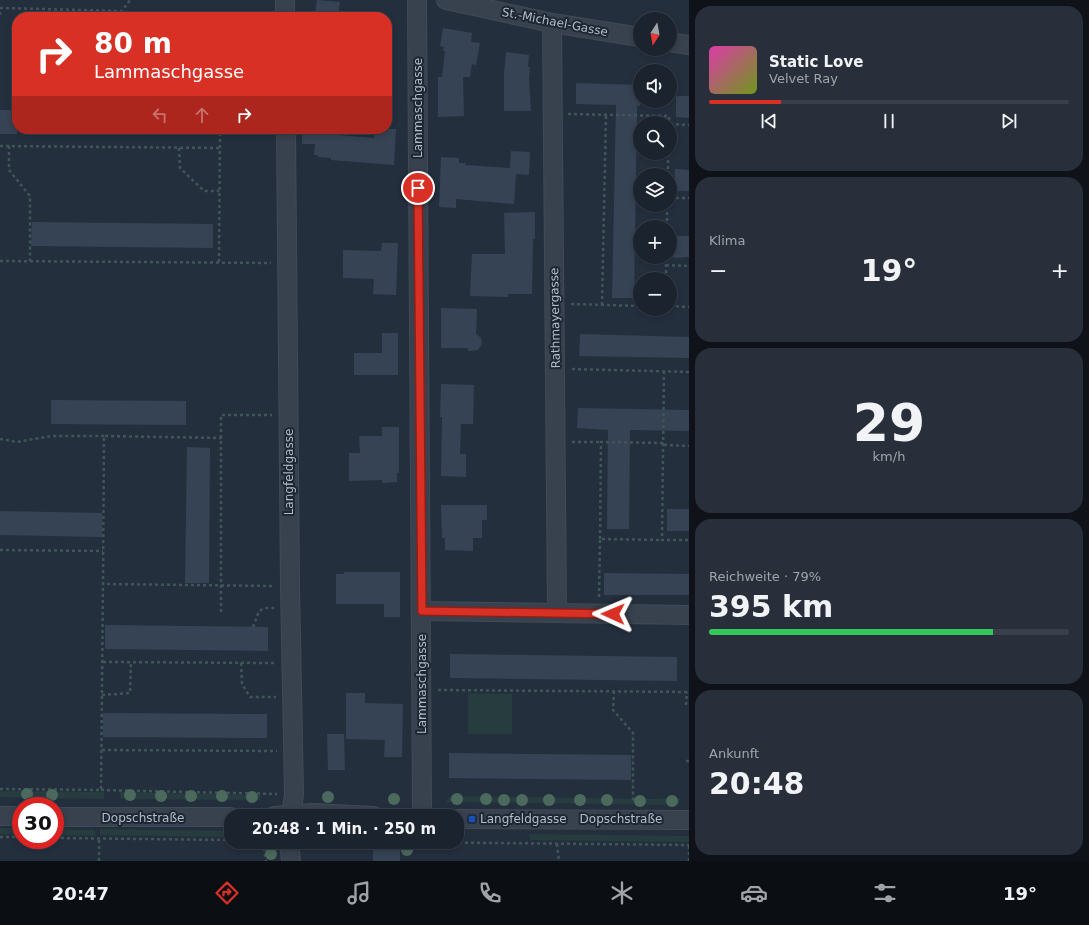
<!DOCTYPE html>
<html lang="de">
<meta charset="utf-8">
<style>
:root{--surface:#1b232e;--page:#282f3a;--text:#f1f3f6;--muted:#a0a4aa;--line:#39404a;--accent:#d93025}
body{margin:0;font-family:"DejaVu Sans",sans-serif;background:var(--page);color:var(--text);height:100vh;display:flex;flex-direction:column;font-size:15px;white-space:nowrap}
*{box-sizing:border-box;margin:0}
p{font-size:13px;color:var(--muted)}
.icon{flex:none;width:22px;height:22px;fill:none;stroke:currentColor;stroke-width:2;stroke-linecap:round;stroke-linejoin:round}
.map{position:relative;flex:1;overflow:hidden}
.sheet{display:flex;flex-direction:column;gap:6px;padding:6px;background:#0f1319;width:400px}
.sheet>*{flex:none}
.hud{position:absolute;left:12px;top:12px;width:380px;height:122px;border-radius:16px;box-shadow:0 2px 6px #0003,0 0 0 1px var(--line);background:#d93025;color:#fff;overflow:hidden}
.needle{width:26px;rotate:191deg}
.fabs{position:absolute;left:633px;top:12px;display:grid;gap:8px}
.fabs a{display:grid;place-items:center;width:44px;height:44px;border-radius:50%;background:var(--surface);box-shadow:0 2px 6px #0003,0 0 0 1px var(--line);font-size:20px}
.speed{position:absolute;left:12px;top:797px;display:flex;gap:8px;font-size:20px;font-weight:700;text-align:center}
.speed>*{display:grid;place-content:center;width:52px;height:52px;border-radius:50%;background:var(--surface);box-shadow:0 2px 6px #0003,0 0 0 1px var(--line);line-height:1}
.speed .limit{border:6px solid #d22;background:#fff;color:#111}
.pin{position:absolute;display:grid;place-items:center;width:34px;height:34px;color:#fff;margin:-17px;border:2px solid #fff;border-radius:50%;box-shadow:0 1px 4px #0007}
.me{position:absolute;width:44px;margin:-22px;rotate:271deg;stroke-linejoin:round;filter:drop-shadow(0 0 3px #0008)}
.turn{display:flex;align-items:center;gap:14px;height:84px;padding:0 16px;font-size:18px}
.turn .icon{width:52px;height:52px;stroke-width:2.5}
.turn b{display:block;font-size:28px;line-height:34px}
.lanes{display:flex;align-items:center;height:38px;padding:0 16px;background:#0003;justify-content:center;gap:20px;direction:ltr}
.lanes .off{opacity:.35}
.big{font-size:30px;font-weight:700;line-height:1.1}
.sheet .card{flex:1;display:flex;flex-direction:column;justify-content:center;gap:6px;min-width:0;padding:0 14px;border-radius:16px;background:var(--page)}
.sheet .dial{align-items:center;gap:0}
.dial b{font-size:52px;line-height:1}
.song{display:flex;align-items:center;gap:12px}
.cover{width:48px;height:48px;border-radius:6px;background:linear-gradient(135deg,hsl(320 70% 55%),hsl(80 70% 35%))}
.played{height:4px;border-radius:2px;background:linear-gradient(90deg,var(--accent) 20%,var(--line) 20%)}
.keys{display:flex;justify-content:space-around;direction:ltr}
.heat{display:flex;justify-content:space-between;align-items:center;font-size:22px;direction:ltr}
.charge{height:6px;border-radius:3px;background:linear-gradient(90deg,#34c759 79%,var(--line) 0)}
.trip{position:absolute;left:224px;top:809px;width:240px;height:40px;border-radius:16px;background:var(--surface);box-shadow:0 2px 6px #0003,0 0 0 1px var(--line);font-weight:700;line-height:40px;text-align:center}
.tab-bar{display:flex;height:64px;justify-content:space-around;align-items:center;background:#0b0e12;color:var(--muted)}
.tab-bar .icon{width:28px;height:28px}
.tab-bar .selected{color:var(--accent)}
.tab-bar b{font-size:18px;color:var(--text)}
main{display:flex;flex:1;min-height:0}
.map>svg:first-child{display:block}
.green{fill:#263c3f}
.building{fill:#364354}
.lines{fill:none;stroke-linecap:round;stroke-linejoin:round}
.minor-casing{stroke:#414a57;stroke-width:20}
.path{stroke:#3f5557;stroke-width:2.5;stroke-dasharray:3 3;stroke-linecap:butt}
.minor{stroke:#38414e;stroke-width:18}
.tree{fill:#4b6a5d}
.route-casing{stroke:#8d1f18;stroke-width:10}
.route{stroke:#d93025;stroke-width:7}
.transit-dot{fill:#1a4fb4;stroke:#1d2633;stroke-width:1.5}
.labels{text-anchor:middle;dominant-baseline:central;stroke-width:4;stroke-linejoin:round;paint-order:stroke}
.street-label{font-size:12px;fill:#b4bcc9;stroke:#1d2633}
.poi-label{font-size:12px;fill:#b4bcc9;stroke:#1d2633;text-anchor:start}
</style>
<main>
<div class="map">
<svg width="689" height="861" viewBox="0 0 689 861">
<rect width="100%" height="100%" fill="#242f3e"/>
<g class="green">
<path d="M468,693L512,694V734H468Z"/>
<path d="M0,791L104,792V799L0,797Z"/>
<path d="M120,792L261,795L260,800L121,799Z"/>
<path d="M451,796L649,799L680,798L679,805L447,802V799Z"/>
<path d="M0,828H21V835L0,834Z"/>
<path d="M55,829L95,830V836L55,835Z"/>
<path d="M100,829L231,831V837L100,835Z"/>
<path d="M529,834L689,836V842L530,840Z"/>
</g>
<g class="building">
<path d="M317,0L340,2L338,17H319V15L315,14Z"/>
<path d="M443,28L472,33L471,42L480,43L476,65L472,64L470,77H463L464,116L438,117V77H442L445,51H443L444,47L440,46Z"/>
<path d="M506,52L529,55L528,67H530L529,79L531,111H504V74Z"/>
<path d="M576,83L640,85V106H637L634,298H612L616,105L576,104Z"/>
<path d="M676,96H689V118L676,117Z"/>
<rect x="0" y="110" width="17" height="24"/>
<path d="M302,129H339L338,135L374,138V132H381V129H396L394,165L331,160V158L318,157V155H314L315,144H302Z"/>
<path d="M511,151L530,152L529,175L516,174L514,204L456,199V208L439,207L441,157L459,158V163H466L465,165L510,168Z"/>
<path d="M675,169L689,170V191H674Z"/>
<path d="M535,212V239H533L532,294H508V297L470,296L472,254H505L504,213Z"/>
<path d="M32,222L213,224V248L31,246Z"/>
<path d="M673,236H689V257L673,258Z"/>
<path d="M382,243H398L396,295L373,294L374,279L343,278V250L381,251Z"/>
<path d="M441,308L477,309L476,334L481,338L482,344L478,350L469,351L467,348H441Z"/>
<path d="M382,333H398V375H354V353H382Z"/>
<path d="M580,334L689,337V358L579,356Z"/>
<path d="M441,384L474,385L473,424H461L460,454H466V477L441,476L442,417H440Z"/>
<path d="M51,400L186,401V425L51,424Z"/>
<path d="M578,408L689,410V431L630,430L629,529H607L608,430L577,428Z"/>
<path d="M382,427H399V473H397V482L382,483V480L349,481V453H360L359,436H382Z"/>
<path d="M187,447L210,448L209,583H185Z"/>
<path d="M441,505H487V520H482V538H473V551L445,550V538H442Z"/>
<rect x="667" y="509" width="22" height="22"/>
<path d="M0,511L102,513V537L0,535Z"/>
<path d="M344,572H400V617H384V604H336V574H344Z"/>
<path d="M604,573L689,574V595H604Z"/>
<path d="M105,625L268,627V651L105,649Z"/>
<path d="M450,654L677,657V681L450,678Z"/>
<path d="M346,693H365V703L403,704L402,757H384L385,740L346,739Z"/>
<path d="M103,713L267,714V738L103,737Z"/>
<path d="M327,734H344L345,770H328Z"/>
<path d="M449,753L631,755V780L449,778Z"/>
<rect x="373" y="845" width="27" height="16"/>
</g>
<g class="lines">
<defs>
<g id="minor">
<path d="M285,0V17"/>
<path d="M417,0L422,816"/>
<path d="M446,0L552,23L640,37"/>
<path d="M552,23L557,613"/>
<path d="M670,42L689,45"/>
<path d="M286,129L290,586L294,794L291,816"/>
<path d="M422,611L689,615"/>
<path d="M0,816H21"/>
<path d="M274,816L312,813L374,816"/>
<path d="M55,817H231"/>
<path d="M457,819L689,820"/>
<path d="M289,842L291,861"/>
</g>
</defs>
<use href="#minor" class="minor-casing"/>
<g class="path">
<path d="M0,8L122,11L130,0"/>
<path d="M122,11V17"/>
<path d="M0,15V8"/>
<path d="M568,114L669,116V123"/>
<path d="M670,124L689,125"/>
<path d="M0,146L220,148"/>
<path d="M9,146V170L30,196V261"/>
<path d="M179,148L180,168L204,191H219"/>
<path d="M668,175V153"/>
<path d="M670,198H689"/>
<path d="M667,227V205"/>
<path d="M0,261L271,263"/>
<path d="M219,262L220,129"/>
<path d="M666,265L689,266"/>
<path d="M666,279V257"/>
<path d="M571,304L640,306"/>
<path d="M602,305L606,114"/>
<path d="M670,306L689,307"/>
<path d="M572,369L689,372"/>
<path d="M664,371L662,540H689"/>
<path d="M222,438L104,436L103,584L273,586"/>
<path d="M0,439L17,442L51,436H104"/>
<path d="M572,442H601"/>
<path d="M664,445L689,446"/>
<path d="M600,539L601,442L663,443"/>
<path d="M0,550L103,551"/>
<path d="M599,597L600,539L662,540"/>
<path d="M221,612V415H272"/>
<path d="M253,627L259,611L265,608H274"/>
<path d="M103,662L274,663"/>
<path d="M241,663L242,684L250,697H276"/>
<path d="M438,690L689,692"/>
<path d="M614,691L613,710L633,733V803"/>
<path d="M102,695L130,693L131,662"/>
<path d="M686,705L687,692"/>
<path d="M102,750L277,751"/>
<path d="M686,761H689"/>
<path d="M0,789L101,790L103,584"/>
<path d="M101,790L277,794"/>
<path d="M0,837H21"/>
<path d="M55,838L231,840"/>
<path d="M263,842L266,861"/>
<path d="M393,842L689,845"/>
<path d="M557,844L559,861"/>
<path d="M99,861V838"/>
<path d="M689,861V845"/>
</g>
<use href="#minor" class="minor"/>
</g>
<g class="tree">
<circle cx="27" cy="794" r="6"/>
<circle cx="52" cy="795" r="6"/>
<circle cx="130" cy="795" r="6"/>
<circle cx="161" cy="796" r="6"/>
<circle cx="191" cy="796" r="6"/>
<circle cx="222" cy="796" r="6"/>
<circle cx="252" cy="797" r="6"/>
<circle cx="328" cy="797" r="6"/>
<circle cx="394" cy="799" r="6"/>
<circle cx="457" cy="799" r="6"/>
<circle cx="486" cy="799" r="6"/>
<circle cx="504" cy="800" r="6"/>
<circle cx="522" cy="800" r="6"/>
<circle cx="549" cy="800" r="6"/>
<circle cx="580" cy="800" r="6"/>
<circle cx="607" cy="800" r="6"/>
<circle cx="640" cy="801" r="6"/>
<circle cx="672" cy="801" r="6"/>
<circle cx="407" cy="850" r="6"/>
<circle cx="271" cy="854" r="6"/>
</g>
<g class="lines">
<defs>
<path id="route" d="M418,188L422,611L613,614"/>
</defs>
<use href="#route" class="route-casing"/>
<use href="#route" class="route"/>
</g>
<rect class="transit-dot" x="468" y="815" width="8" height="8" rx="2"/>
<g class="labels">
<g class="street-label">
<text transform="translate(555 22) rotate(11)">St.-Michael-Gasse</text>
<text transform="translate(418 108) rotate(-90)">Lammaschgasse</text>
<text transform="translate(555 318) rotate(-91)">Rathmayergasse</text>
<text transform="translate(289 472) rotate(-90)">Langfeldgasse</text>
<text transform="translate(422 684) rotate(-90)">Lammaschgasse</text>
<text x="143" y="818">Dopschstraße</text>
<text x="621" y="819">Dopschstraße</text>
</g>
<g class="poi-label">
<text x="480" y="819">Langfeldgasse</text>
</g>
</g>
</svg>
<div class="fabs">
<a><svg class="needle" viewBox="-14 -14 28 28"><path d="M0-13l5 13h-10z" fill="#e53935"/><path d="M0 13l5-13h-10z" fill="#a0a4aa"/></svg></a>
<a><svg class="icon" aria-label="sound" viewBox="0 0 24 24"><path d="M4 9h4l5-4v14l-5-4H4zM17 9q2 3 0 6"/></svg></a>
<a><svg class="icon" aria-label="search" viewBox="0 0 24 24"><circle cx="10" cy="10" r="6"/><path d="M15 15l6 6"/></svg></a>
<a><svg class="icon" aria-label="layers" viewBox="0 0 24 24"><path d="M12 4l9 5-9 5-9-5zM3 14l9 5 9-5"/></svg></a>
<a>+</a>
<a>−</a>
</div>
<div class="speed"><div class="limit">30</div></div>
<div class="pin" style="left:418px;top:188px;background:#d93025"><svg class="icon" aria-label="arrive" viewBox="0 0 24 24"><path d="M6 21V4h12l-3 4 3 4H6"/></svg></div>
<svg class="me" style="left:613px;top:614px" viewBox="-20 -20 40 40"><path d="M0-17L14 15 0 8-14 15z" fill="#d93025" stroke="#fff" stroke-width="4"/></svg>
<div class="trip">20:48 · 1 Min. · 250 m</div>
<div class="hud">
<div class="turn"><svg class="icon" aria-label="right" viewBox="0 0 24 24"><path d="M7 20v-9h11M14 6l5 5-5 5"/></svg><div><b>80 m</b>Lammaschgasse</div></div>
<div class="lanes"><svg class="icon off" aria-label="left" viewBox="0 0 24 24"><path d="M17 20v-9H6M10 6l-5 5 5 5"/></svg><svg class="icon off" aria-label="ahead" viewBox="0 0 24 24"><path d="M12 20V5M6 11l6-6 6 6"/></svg><svg class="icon" aria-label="right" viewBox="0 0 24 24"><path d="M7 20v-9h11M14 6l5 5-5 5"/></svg></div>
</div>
</div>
<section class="sheet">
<div class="card">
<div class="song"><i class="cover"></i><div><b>Static Love</b><p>Velvet Ray</p></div></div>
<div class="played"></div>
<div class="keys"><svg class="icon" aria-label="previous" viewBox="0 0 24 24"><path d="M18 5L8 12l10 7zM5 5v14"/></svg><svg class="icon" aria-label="pause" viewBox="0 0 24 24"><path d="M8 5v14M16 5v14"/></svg><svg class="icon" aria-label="next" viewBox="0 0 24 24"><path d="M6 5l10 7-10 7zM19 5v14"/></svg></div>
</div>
<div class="card"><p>Klima</p>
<div class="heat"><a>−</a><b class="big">19°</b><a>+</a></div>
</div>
<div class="card dial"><b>29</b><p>km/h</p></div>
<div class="card"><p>Reichweite · 79%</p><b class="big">395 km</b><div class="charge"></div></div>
<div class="card"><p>Ankunft</p><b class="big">20:48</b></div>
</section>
</main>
<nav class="tab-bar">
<b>20:47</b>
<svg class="icon selected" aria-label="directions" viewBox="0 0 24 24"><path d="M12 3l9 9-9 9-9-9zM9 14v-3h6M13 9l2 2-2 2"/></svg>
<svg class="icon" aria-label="music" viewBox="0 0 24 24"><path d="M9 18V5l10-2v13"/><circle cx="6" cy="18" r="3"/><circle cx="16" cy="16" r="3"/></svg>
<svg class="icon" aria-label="phone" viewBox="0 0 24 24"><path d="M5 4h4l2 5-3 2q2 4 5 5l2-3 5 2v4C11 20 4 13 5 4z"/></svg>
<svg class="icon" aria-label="climate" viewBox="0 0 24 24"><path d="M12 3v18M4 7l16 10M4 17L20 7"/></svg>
<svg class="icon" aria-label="car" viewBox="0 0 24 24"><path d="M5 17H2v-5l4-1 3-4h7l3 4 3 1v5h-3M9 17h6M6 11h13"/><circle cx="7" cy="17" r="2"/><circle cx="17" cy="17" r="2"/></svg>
<svg class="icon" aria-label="filters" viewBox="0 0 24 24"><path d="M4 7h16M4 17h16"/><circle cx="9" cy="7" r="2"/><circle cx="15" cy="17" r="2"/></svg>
<b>19°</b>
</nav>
